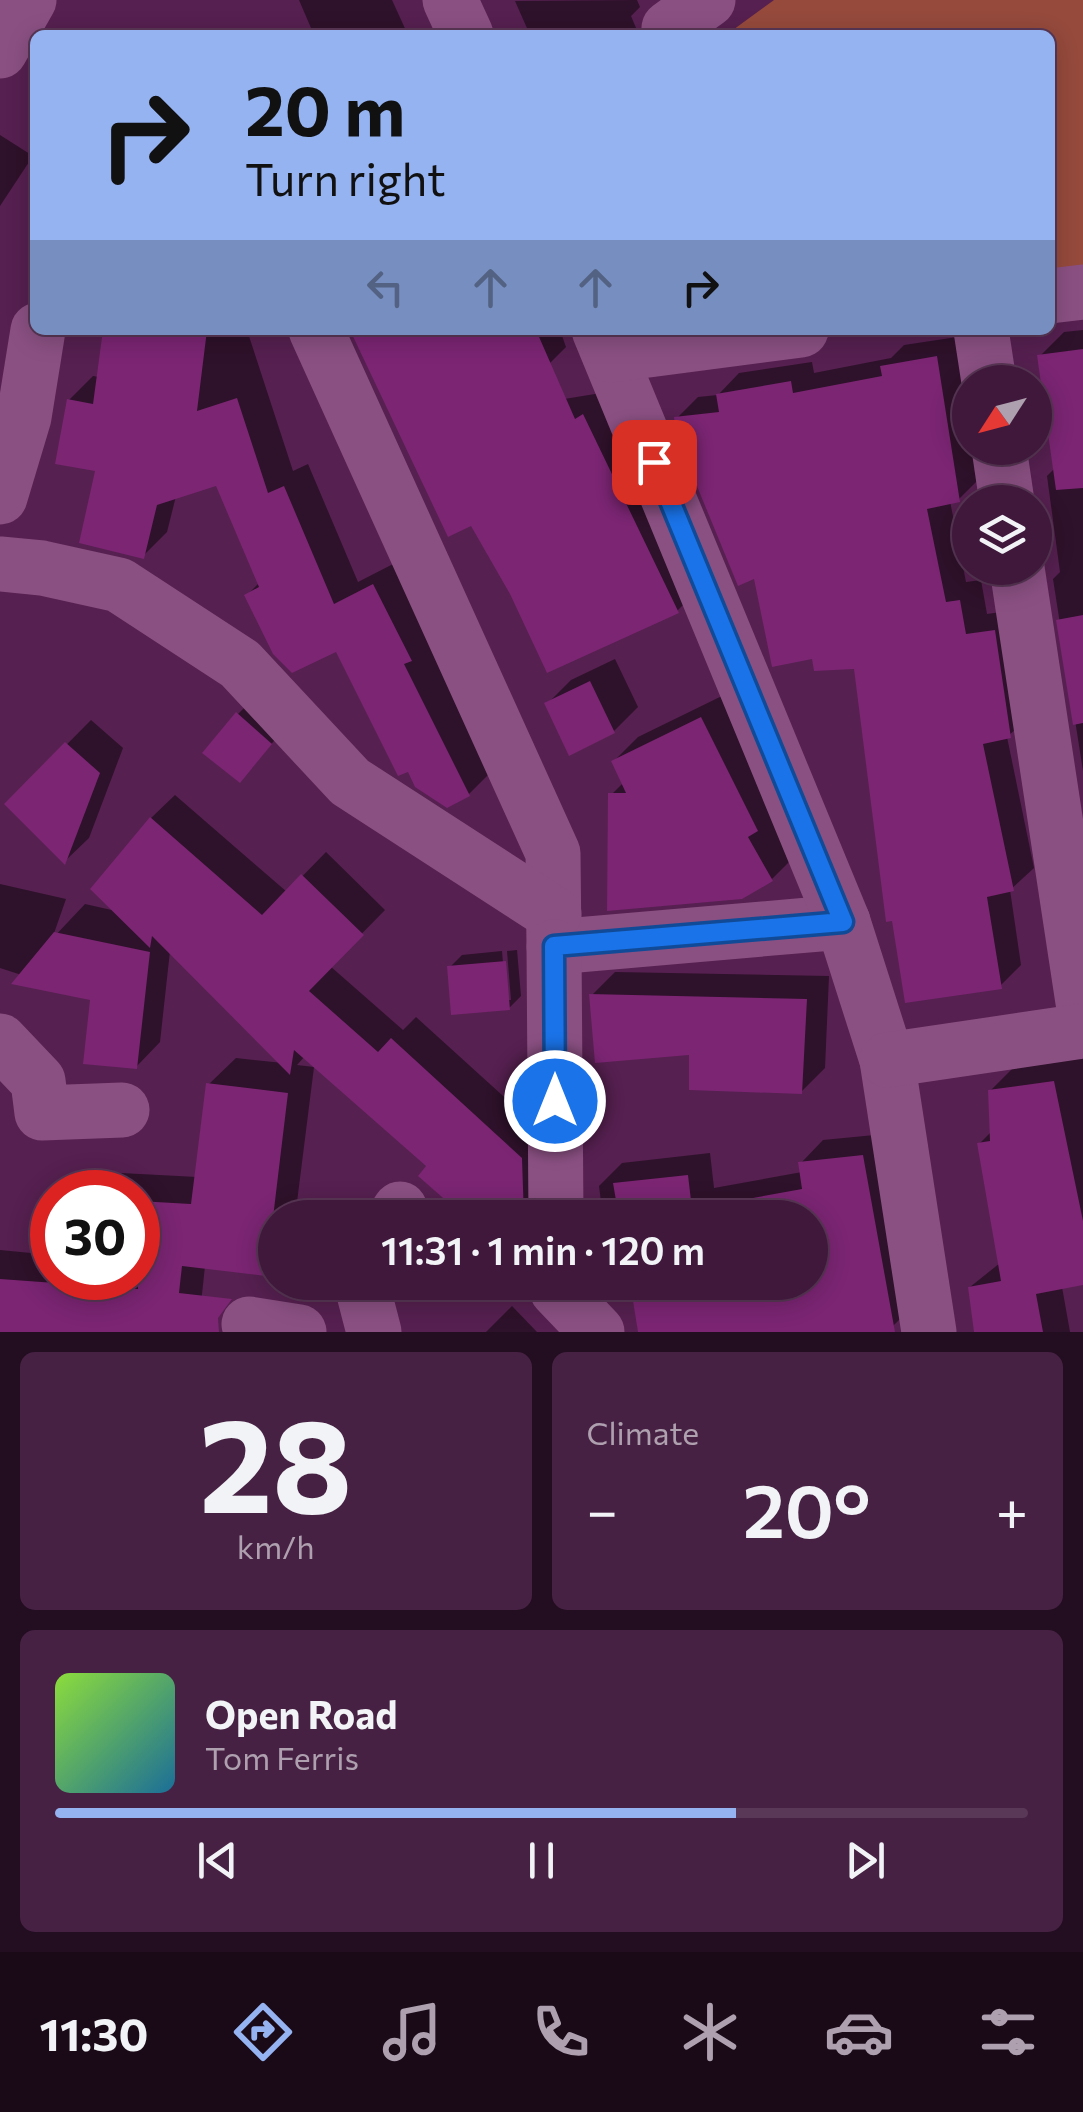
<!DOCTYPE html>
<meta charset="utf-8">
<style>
:root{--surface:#40183c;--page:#472143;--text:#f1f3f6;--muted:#aea0af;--line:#593756;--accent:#95b2f1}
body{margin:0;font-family:Commissioner,sans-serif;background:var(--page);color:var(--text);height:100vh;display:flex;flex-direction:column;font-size:38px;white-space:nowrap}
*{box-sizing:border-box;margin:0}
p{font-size:32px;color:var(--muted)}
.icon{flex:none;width:55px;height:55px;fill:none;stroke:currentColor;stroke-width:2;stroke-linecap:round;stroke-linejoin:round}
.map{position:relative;height:1332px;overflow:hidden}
.panel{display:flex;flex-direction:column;gap:20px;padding:20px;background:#230d21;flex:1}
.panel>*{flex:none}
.top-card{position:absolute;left:30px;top:30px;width:1025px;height:305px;border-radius:15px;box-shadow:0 5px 25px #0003,0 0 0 2px var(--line);background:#95b2f1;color:#111;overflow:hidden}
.needle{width:65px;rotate:234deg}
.fabs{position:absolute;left:952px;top:365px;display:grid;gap:20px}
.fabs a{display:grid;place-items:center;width:100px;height:100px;border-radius:50%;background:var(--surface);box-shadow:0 5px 25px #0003,0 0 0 2px var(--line);font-size:50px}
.speed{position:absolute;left:30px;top:1170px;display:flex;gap:20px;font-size:50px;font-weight:700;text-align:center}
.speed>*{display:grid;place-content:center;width:130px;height:130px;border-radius:50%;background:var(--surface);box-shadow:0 5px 25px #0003,0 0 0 2px var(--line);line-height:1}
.speed .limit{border:15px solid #d22;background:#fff;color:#111}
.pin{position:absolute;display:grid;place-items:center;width:85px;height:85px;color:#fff;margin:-42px;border-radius:20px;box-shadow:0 5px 15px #0006}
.me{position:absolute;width:110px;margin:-55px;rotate:0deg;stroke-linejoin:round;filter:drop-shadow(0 0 8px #0008)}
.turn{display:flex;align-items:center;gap:35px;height:210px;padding:0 50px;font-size:45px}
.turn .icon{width:130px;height:130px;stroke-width:2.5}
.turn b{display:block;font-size:70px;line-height:85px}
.lanes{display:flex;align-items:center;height:95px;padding:0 50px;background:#0003;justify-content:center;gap:50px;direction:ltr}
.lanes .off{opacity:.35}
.big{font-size:75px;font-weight:600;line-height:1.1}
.panel .widget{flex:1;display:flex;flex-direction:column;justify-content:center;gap:15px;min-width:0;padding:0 35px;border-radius:15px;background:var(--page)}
.panel .dial{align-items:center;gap:0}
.dial b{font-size:130px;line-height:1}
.song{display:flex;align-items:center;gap:30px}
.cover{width:120px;height:120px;border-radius:15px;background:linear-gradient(135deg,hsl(90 70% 55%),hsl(200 70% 35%))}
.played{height:10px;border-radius:5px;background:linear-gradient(90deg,var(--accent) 70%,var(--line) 70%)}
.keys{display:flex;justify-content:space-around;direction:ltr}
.heat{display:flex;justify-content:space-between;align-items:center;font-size:55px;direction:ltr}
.panel .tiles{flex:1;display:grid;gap:20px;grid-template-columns:1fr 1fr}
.widget:last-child{grid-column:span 2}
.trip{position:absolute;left:258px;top:1200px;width:570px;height:100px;border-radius:50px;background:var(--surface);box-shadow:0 5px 25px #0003,0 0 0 2px var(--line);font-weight:600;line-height:100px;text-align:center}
.tab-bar{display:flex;height:160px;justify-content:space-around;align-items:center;background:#1a0a18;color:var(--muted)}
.tab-bar .icon{width:70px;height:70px}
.tab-bar .selected{color:var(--accent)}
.tab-bar b{font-size:45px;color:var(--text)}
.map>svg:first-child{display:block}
.green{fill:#954a3c}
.shadow{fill:#0007}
.building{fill:#7b2573}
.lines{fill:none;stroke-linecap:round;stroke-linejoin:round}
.minor{stroke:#8a5082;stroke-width:55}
.route-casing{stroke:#114b97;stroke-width:25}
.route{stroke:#1a73e8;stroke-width:18}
</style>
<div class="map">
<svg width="1083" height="1332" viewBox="0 0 1083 1332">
<rect width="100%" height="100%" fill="#562050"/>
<path class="green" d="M774,0H1083V268L1050,271V35H726Z"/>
<g class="shadow">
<path d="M299,0H392L408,35H314Z"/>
<path d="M637,0L640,7L631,16L639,35H530L515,1Z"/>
<path d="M0,135L33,156L0,206Z"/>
<path d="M104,330H247L293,471L308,464L358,582L397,562L493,770L469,794L337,648L247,595L260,582L218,483L176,496L167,532L143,556L69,400L93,376L99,377Z"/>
<path d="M364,330H560L566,347L542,371Z"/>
<path d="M1083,330V771L1053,579L1060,572L1047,476L1055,468L1040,356L1064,332Z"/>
<path d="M957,337L970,415V448H975L980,478L959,499L950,501L966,582L981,580L987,614L1015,610L1031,715L1007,737L1034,868L1010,890L1021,965L1000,986L856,667L756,576L677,418L698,397L718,395L739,373L812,362L814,373L891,358L904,345Z"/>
<path d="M607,392L701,587L677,611L429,421Z"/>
<path d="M615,659L638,707L614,731L547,704L571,680Z"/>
<path d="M726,694L796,855L772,879L611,795L624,782L614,761L638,737Z"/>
<path d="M250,702L282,731L252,768L238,714Z"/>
<path d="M91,720L123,748L89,838L65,861L8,804Z"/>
<path d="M175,795L287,892L326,852L385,910L330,966L403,1030L416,1017L545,1134L532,1218H470L430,1166L305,1056L297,1065L314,1067L295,1218H275V1264L265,1274L205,1266L198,1332H0V1250L52,1255V1278H138V1192H81L102,1172L197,1177L209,1084L236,1058L283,1063L170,951L160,1042L136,1067L93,998L0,968V884L66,899L52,939L85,904L116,911L151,818Z"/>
<path d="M517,950L521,996L509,1008L450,967L462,955L502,951L506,1000H511L507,951Z"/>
<path d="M615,972L829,976L825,1068L801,1092L692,1052L592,995Z"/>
<path d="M1083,1057V1283L1062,1287L1070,1332H977L970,1287L1000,1263L979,1144L992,1131L990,1091L1014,1067Z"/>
<path d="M885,1134L916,1303L893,1326L871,1332H663L810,1282V1218H603L599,1186L622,1163L710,1153L714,1188L802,1172L801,1163L823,1140Z"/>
<path d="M512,1306L537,1332H486Z"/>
</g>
<g class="building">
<path d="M103,330H207L197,411L237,398L268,493L284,486L334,604L373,584L412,661L404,664L470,796L447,808L415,787L408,772L398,776L336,652L292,673L273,654L244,595L259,587L216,486L157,505L144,559L79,543L95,471L55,464L67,399L93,404Z"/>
<path d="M350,330H536L575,419L583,414L679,613L547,673L510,594L471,526L448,537Z"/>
<path d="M1083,349V488L1056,490L1037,355Z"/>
<path d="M937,356L960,502L927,509L946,602L960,600L966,634L995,630L1011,738L983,744L1014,891L987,897L1002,989L905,1003L892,921L886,922L854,669L814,671L812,659L772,667L754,579L738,586L676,435L674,417L719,412L716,394L791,381L793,393L882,376L880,366Z"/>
<path d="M1083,615V723L1073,725L1056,620Z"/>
<path d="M590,681L615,733L569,756L544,703Z"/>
<path d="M236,712L272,744L240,783L202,753Z"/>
<path d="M701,717L758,831L748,837L773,881L742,899L607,911L608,793H626L611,761Z"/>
<path d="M65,742L100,773L65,865L4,804Z"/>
<path d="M150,817L262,915L301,874L364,935L309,991L378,1052L391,1038L522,1158L524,1218H466L418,1176L426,1166L294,1050L290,1075L152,936L150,948L90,889Z"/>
<path d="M54,932L150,952L137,1069L83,1064L90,1000L11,984Z"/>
<path d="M506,961L510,1010L451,1015L447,966Z"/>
<path d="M589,994L807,999L802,1094L689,1090V1055L595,1063Z"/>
<path d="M1054,1081L1083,1221V1285L1036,1294L1043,1332H974L968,1287L1001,1281L977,1143L990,1141L988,1090Z"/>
<path d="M206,1083L288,1093L266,1276L182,1266L179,1293L232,1299L218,1318L219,1332H0V1279L138,1289V1201L191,1204Z"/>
<path d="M863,1155L895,1332H638L630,1282H810V1218H619L613,1183L688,1175L692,1209L802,1189L798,1162Z"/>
</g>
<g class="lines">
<g class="minor">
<path d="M450,0L466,35"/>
<path d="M669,28L708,0"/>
<path d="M0,51L29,0"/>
<path d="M1050,296L1083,292"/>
<path d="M316,330L553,853L554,947L843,922"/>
<path d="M599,330L843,922L887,1060L929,1332"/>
<path d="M981,330L989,382"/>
<path d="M610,355L801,330"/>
<path d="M999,448L1007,502"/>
<path d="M0,497L24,417L38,330"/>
<path d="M0,564L42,568L119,585L240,664L350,782L554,914"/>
<path d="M1017,568L1083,1002"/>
<path d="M554,947L556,1218"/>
<path d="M0,1041L38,1081L42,1113L122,1110"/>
<path d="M887,1060L1083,1031"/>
<path d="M394,1218L400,1209"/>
<path d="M361,1282L374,1332"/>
<path d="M557,1282V1290L597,1332"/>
<path d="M249,1324L299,1332"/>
</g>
</g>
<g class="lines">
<defs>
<path id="route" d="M555,1101L554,946L843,922L654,462"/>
</defs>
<use href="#route" class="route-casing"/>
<use href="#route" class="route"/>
</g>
</svg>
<div class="fabs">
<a><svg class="needle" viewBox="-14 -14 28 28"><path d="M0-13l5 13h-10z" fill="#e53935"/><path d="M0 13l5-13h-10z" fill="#aea0af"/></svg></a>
<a><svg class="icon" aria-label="layers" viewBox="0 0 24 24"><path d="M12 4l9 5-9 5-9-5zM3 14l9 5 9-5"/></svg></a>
</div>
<div class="speed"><div class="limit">30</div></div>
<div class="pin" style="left:654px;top:462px;background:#d93025"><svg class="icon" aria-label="arrive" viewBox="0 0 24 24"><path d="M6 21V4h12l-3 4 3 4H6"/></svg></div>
<svg class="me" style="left:555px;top:1101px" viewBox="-20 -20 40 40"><circle r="17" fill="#1a73e8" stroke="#fff" stroke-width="3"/><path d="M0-11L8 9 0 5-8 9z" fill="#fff"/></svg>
<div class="trip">11:31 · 1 min · 120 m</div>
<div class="top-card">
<div class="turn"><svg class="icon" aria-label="right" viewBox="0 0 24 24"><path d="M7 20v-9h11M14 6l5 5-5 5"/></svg><div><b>20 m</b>Turn right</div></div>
<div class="lanes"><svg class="icon off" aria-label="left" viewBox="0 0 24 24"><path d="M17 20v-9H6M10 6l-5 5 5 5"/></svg><svg class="icon off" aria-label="ahead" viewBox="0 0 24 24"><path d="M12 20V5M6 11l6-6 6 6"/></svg><svg class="icon off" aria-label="ahead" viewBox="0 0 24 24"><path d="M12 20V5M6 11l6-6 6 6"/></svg><svg class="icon" aria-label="right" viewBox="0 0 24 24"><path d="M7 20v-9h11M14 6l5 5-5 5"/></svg></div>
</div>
</div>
<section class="panel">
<div class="tiles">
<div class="widget dial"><b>28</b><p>km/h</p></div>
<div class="widget"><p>Climate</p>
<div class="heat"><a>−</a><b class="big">20°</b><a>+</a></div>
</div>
<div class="widget">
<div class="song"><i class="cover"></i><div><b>Open Road</b><p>Tom Ferris</p></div></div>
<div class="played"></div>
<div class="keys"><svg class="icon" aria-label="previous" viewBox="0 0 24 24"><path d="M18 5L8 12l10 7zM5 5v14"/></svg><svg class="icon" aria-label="pause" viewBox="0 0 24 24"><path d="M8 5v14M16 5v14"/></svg><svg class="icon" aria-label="next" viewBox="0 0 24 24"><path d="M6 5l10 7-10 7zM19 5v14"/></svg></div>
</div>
</div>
</section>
<nav class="tab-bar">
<b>11:30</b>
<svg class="icon selected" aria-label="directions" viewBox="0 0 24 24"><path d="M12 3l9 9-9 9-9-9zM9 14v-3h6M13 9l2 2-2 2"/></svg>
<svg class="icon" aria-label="music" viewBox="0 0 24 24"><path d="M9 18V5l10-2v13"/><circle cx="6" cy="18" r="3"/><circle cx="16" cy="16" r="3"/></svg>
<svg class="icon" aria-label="phone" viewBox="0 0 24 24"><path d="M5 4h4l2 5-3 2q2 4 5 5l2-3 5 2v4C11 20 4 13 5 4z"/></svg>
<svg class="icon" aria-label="climate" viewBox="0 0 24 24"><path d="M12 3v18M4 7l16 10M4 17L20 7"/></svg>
<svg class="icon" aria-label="car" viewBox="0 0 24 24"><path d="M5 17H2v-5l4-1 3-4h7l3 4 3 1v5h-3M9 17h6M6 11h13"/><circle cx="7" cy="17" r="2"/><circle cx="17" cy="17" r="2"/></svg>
<svg class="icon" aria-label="filters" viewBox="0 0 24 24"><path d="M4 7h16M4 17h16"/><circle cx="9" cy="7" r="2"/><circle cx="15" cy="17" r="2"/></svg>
</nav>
